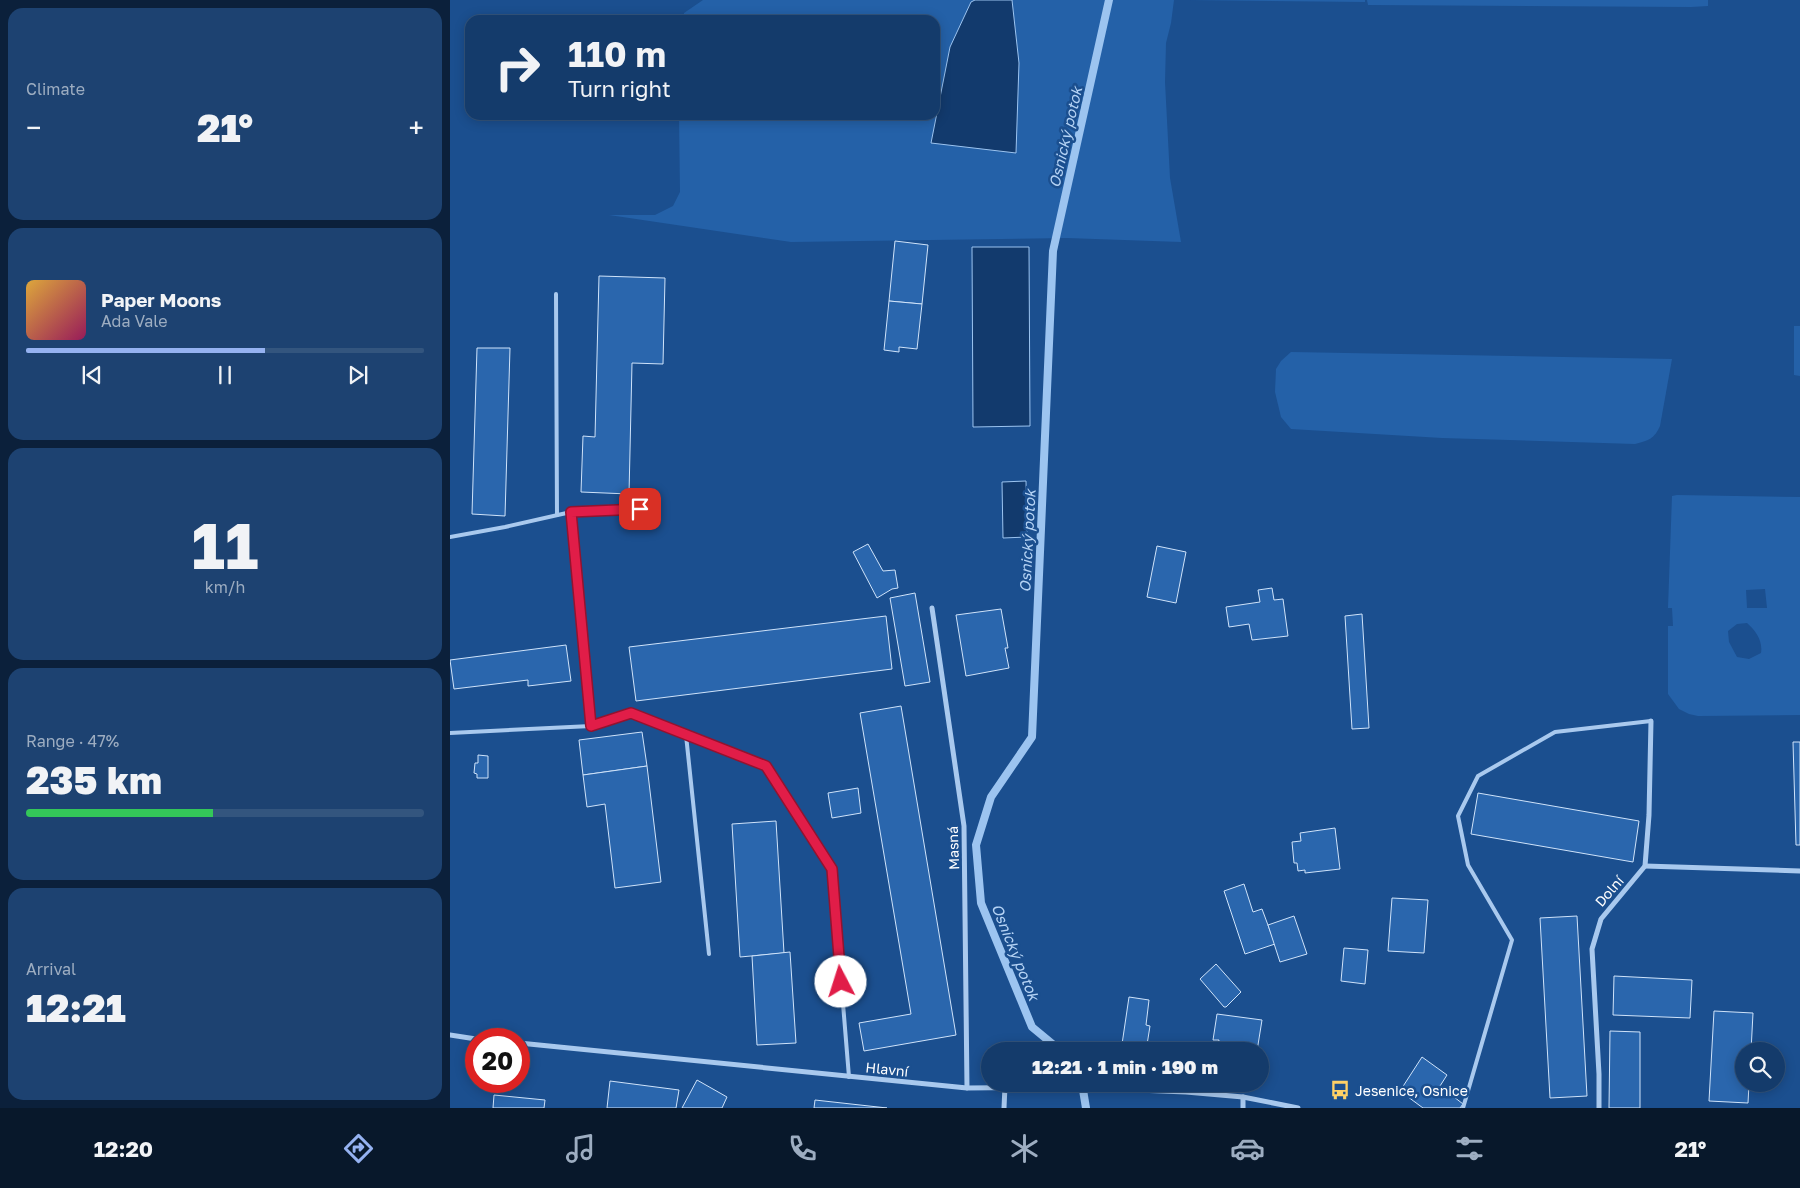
<!DOCTYPE html>
<meta charset="utf-8">
<style>
:root{--surface:#143b6b;--page:#1d4271;--text:#f1f3f6;--muted:#9dadc1;--line:#33557e;--accent:#95b2f1}
body{margin:0;font-family:"Golos Text",sans-serif;background:var(--page);color:var(--text);height:100vh;display:flex;flex-direction:column;font-size:19px;white-space:nowrap}
*{box-sizing:border-box;margin:0}
p{font-size:16px;color:var(--muted)}
.icon{flex:none;width:28px;height:28px;fill:none;stroke:currentColor;stroke-width:2;stroke-linecap:round;stroke-linejoin:round}
.map{position:relative;flex:1;overflow:hidden}
.side{display:flex;flex-direction:column;gap:8px;padding:8px;background:#0b203b;width:450px}
.side>*{flex:none}
.banner{position:absolute;left:15px;top:15px;width:475px;height:105px;border-radius:15px;box-shadow:0 2px 12px #0003,0 0 0 1px var(--line);background:#143b6b;color:var(--text);overflow:hidden}
.tools{position:absolute;left:1285px;top:1042px;display:grid;gap:10px}
.tools a{display:grid;place-items:center;width:50px;height:50px;border-radius:50%;background:var(--surface);box-shadow:0 2px 12px #0003,0 0 0 1px var(--line);font-size:25px}
.speed{position:absolute;left:15px;top:1028px;display:flex;gap:10px;font-size:25px;font-weight:700;text-align:center}
.speed>*{display:grid;place-content:center;width:65px;height:65px;border-radius:50%;background:var(--surface);box-shadow:0 2px 12px #0003,0 0 0 1px var(--line);line-height:1}
.speed .limit{border:8px solid #d22;background:#fff;color:#111}
.pin{position:absolute;display:grid;place-items:center;width:42px;height:42px;color:#fff;margin:-21px;border-radius:10px;box-shadow:0 2px 8px #0006}
.me{position:absolute;width:55px;margin:-28px;rotate:355deg;stroke-linejoin:round;filter:drop-shadow(0 0 4px #0008)}
.turn{display:flex;align-items:center;gap:18px;height:105px;padding:0 20px;font-size:22px}
.turn .icon{width:65px;height:65px;stroke-width:2.5}
.turn b{display:block;font-size:35px;line-height:42px}
.big{font-size:38px;font-weight:800;line-height:1.1}
.side .tile{flex:1;display:flex;flex-direction:column;justify-content:center;gap:8px;min-width:0;padding:0 18px;border-radius:15px;background:var(--page)}
.side .dial{align-items:center;gap:0}
.dial b{font-size:65px;line-height:1}
.song{display:flex;align-items:center;gap:15px}
.cover{width:60px;height:60px;border-radius:8px;background:linear-gradient(135deg,hsl(40 70% 55%),hsl(330 70% 35%))}
.played{height:5px;border-radius:2px;background:linear-gradient(90deg,var(--accent) 60%,var(--line) 60%)}
.keys{display:flex;justify-content:space-around;direction:ltr}
.heat{display:flex;justify-content:space-between;align-items:center;font-size:28px;direction:ltr}
.charge{height:8px;border-radius:4px;background:linear-gradient(90deg,#34c759 47%,var(--line) 0)}
.trip{position:absolute;left:531px;top:1042px;width:288px;height:50px;border-radius:25px;background:var(--surface);box-shadow:0 2px 12px #0003,0 0 0 1px var(--line);font-weight:800;line-height:50px;text-align:center}
.menu{display:flex;height:80px;justify-content:space-around;align-items:center;background:#08182b;color:var(--muted)}
.menu .icon{width:35px;height:35px}
.menu .on{color:var(--accent)}
.menu b{font-size:22px;color:var(--text)}
main{display:flex;flex:1;min-height:0}
.map>svg:first-child{display:block}
.green{fill:#2461a8;fill-rule:evenodd}
.water{fill:#123a6d;stroke:#9cc4f0}
.lines{fill:none;stroke-linecap:round;stroke-linejoin:round}
.stream{stroke:#9cc4f0;stroke-width:8}
.building{fill:#2a66ad;stroke:#cfe3fa}
.service{stroke:#a9c9ee;stroke-width:4}
.minor{stroke:#a9c9ee;stroke-width:5}
.route-casing{stroke:#92132f;stroke-width:12}
.route{stroke:#e11d48;stroke-width:9}
.labels{text-anchor:middle;dominant-baseline:central;stroke-width:5;stroke-linejoin:round;paint-order:stroke}
.street-label{font-size:14px;fill:#fff;stroke:#1b4f8f}
.poi-label{font-size:14px;fill:#fff;stroke:#1b4f8f;text-anchor:start}
.water-label{font-size:15px;font-style:italic;fill:#b5d3f5;stroke:#1b4f8f}
</style>
<main>
<section class="side">
<div class="tile"><p>Climate</p>
<div class="heat"><a>−</a><b class="big">21°</b><a>+</a></div>
</div>
<div class="tile">
<div class="song"><i class="cover"></i><div><b>Paper Moons</b><p>Ada Vale</p></div></div>
<div class="played"></div>
<div class="keys"><svg class="icon" aria-label="previous" viewBox="0 0 24 24"><path d="M18 5L8 12l10 7zM5 5v14"/></svg><svg class="icon" aria-label="pause" viewBox="0 0 24 24"><path d="M8 5v14M16 5v14"/></svg><svg class="icon" aria-label="next" viewBox="0 0 24 24"><path d="M6 5l10 7-10 7zM19 5v14"/></svg></div>
</div>
<div class="tile dial"><b>11</b><p>km/h</p></div>
<div class="tile"><p>Range · 47%</p><b class="big">235 km</b><div class="charge"></div></div>
<div class="tile"><p>Arrival</p><b class="big">12:21</b></div>
</section>
<div class="map">
<svg width="1350" height="1108" viewBox="0 0 1350 1108">
<rect width="100%" height="100%" fill="#1b4f8f"/>
<g class="green">
<path d="M253,0H724L721,23L716,43L715,82L720,178L731,242L617,238L341,242L159,215H205L223,206L230,192L229,115H485V20H234V13Z"/>
<path d="M739,0H915V2Z"/>
<path d="M917,0H1258V6L1241,7L918,5Z"/>
<path d="M1344,326H1350V376L1344,375Z"/>
<path d="M841,352L1222,359L1210,426C1205,438 1198,441 1185,444L992,438L841,429L831,417L825,392L826,369L831,361Z"/>
<path d="M1227,495L1350,497V715L1248,716L1239,714L1229,709L1218,694V626H1223L1222,608H1218L1222,496ZM1315,589L1317,608H1297L1296,590ZM1297,623C1306,631 1313,641 1311,653L1299,659L1287,657L1279,642L1278,631L1287,624Z"/>
</g>
<g class="water">
<path d="M525,0H562L569,63L566,153L481,143L500,47L521,2Z"/>
<path d="M522,247H579L580,426L523,427Z"/>
<path d="M576,481L577,537L553,538L552,482Z"/>
</g>
<g class="lines">
<g class="stream">
<path d="M611,1051L582,1027L531,903L526,845L541,797L582,737L603,251L659,0"/>
<path d="M632,1084L636,1108"/>
</g>
</g>
<g class="building">
<path d="M445,241L478,245L472,304L439,301Z"/>
<path d="M149,276L215,278L213,364L182,363L179,494L131,492L133,436L145,437Z"/>
<path d="M439,301L472,304L467,349L449,347V352L434,350Z"/>
<path d="M27,348H60L55,516L22,514Z"/>
<path d="M418,544L433,571L445,570L448,588L442,589L427,598L403,552Z"/>
<path d="M707,546L736,552L726,603L697,597Z"/>
<path d="M822,588L824,600L833,599L838,636L802,640L799,624L779,627L776,607L810,602L808,590Z"/>
<path d="M465,593L480,682L455,686L440,598Z"/>
<path d="M551,609L558,648H555L559,668L516,676L506,615Z"/>
<path d="M912,614L919,728L902,729L895,616Z"/>
<path d="M436,616L442,669L186,701L179,647Z"/>
<path d="M116,645L121,681L78,686V680L4,689L0,660Z"/>
<path d="M451,706L506,1035L414,1051L409,1023L461,1014L410,713Z"/>
<path d="M192,732L197,766L133,775L129,740Z"/>
<path d="M1343,742H1350V845H1346Z"/>
<path d="M28,755L38,756V778H27V774L24,773L25,763H28Z"/>
<path d="M197,766L211,882L165,888L155,804L137,807L133,775Z"/>
<path d="M408,788L411,813L382,818L378,793Z"/>
<path d="M1028,793L1189,821L1183,862L1021,834Z"/>
<path d="M326,821L334,953L290,957L282,824Z"/>
<path d="M885,828L890,869L855,873V870L848,871L847,863H844L842,842L851,841L850,833Z"/>
<path d="M794,884L803,912L812,909L825,944L795,954L774,891Z"/>
<path d="M942,898L978,900L974,953L938,951Z"/>
<path d="M844,916L857,954L830,962L818,925Z"/>
<path d="M1127,916L1137,1096L1100,1098L1090,918Z"/>
<path d="M894,948L918,950L915,984L891,981Z"/>
<path d="M340,952L346,1043L307,1045L302,956Z"/>
<path d="M766,964L791,992L776,1007H774L750,979Z"/>
<path d="M1164,976L1242,980L1240,1018L1163,1015Z"/>
<path d="M679,997L699,1000L696,1025L700,1026L696,1051H671Z"/>
<path d="M1264,1011L1303,1013L1301,1051H1294V1084H1299L1298,1103L1259,1101Z"/>
<path d="M767,1014L812,1020L807,1051L768,1046L769,1040H763Z"/>
<path d="M1160,1031L1190,1032V1108H1159Z"/>
<path d="M972,1057L997,1075L990,1086L1013,1104L1010,1108H973L950,1091Z"/>
<path d="M247,1080L277,1097L272,1108H232Z"/>
<path d="M160,1081L229,1090L226,1108H157Z"/>
<path d="M44,1095L95,1100L94,1108H43Z"/>
<path d="M365,1100L437,1108H364Z"/>
</g>
<g class="lines">
<g class="service">
<path d="M106,294L107,515"/>
<path d="M121,512L141,726"/>
<path d="M0,537L55,527L121,512L207,508"/>
<path d="M0,733L141,726L181,713L315,766L382,869L399,1077"/>
<path d="M236,735L259,954"/>
<path d="M1013,1108L1062,940L1018,865L1008,816L1028,776L1105,732L1201,721"/>
</g>
<g class="minor">
<path d="M482,608L514,826L517,1088"/>
<path d="M1195,866L1350,871"/>
<path d="M0,1035L26,1039"/>
<path d="M69,1043L517,1088L615,1087L736,1092L793,1097L848,1108"/>
<path d="M793,1097V1108"/>
<path d="M554,1108L555,1086"/>
<path d="M1149,1108V1074L1142,949L1151,919L1195,866L1199,815L1201,721"/>
</g>
</g>
<g class="lines">
<defs>
<path id="route" d="M190,509L121,512L141,726L181,713L316,766L382,869L391,982"/>
</defs>
<use href="#route" class="route-casing"/>
<use href="#route" class="route"/>
</g>
<defs>
<symbol id="bus-bare" viewBox="-9 -9 18 18"><path d="M-5-6H5V4H4V6H2V4H-2V6H-4V4H-5ZM-3.5-4V0h7V-4ZM-3.5 1.2v1.5H-2V1.2ZM2 1.2v1.5H3.5V1.2Z" fill="#ffd166" stroke="#1b4f8f" stroke-width="2.5" paint-order="stroke"/></symbol>
</defs>
<g fill-rule="evenodd">
<use href="#bus-bare" x="876" y="1076" width="28" height="28"/>
</g>
<g class="labels">
<g class="street-label">
<text transform="translate(503 848) rotate(-92)">Masná</text>
<text transform="translate(1159 891) rotate(-49)">Dolní</text>
<text transform="translate(437 1069) rotate(6)">Hlavní</text>
</g>
<g class="poi-label">
<text x="905" y="1090">Jesenice, Osnice</text>
</g>
<g class="water-label">
<text transform="translate(615 137) rotate(-77)">Osnický potok</text>
<text transform="translate(577 541) rotate(-87)">Osnický potok</text>
<text transform="translate(566 952) rotate(68)">Osnický potok</text>
</g>
</g>
</svg>
<div class="tools">
<a><svg class="icon" aria-label="search" viewBox="0 0 24 24"><circle cx="10" cy="10" r="6"/><path d="M15 15l6 6"/></svg></a>
</div>
<div class="speed"><div class="limit">20</div></div>
<div class="pin" style="left:190px;top:509px;background:#d93025"><svg class="icon" aria-label="arrive" viewBox="0 0 24 24"><path d="M6 21V4h12l-3 4 3 4H6"/></svg></div>
<svg class="me" style="left:391px;top:982px" viewBox="-20 -20 40 40"><circle r="19" fill="#fff"/><path d="M0-13L10 11 0 6-10 11z" fill="#e11d48"/></svg>
<div class="trip">12:21 · 1 min · 190 m</div>
<div class="banner">
<div class="turn"><svg class="icon" aria-label="right" viewBox="0 0 24 24"><path d="M7 20v-9h11M14 6l5 5-5 5"/></svg><div><b>110 m</b>Turn right</div></div>
</div>
</div>
</main>
<nav class="menu">
<b>12:20</b>
<svg class="icon on" aria-label="directions" viewBox="0 0 24 24"><path d="M12 3l9 9-9 9-9-9zM9 14v-3h6M13 9l2 2-2 2"/></svg>
<svg class="icon" aria-label="music" viewBox="0 0 24 24"><path d="M9 18V5l10-2v13"/><circle cx="6" cy="18" r="3"/><circle cx="16" cy="16" r="3"/></svg>
<svg class="icon" aria-label="phone" viewBox="0 0 24 24"><path d="M5 4h4l2 5-3 2q2 4 5 5l2-3 5 2v4C11 20 4 13 5 4z"/></svg>
<svg class="icon" aria-label="climate" viewBox="0 0 24 24"><path d="M12 3v18M4 7l16 10M4 17L20 7"/></svg>
<svg class="icon" aria-label="car" viewBox="0 0 24 24"><path d="M5 17H2v-5l4-1 3-4h7l3 4 3 1v5h-3M9 17h6M6 11h13"/><circle cx="7" cy="17" r="2"/><circle cx="17" cy="17" r="2"/></svg>
<svg class="icon" aria-label="filters" viewBox="0 0 24 24"><path d="M4 7h16M4 17h16"/><circle cx="9" cy="7" r="2"/><circle cx="15" cy="17" r="2"/></svg>
<b>21°</b>
</nav>
